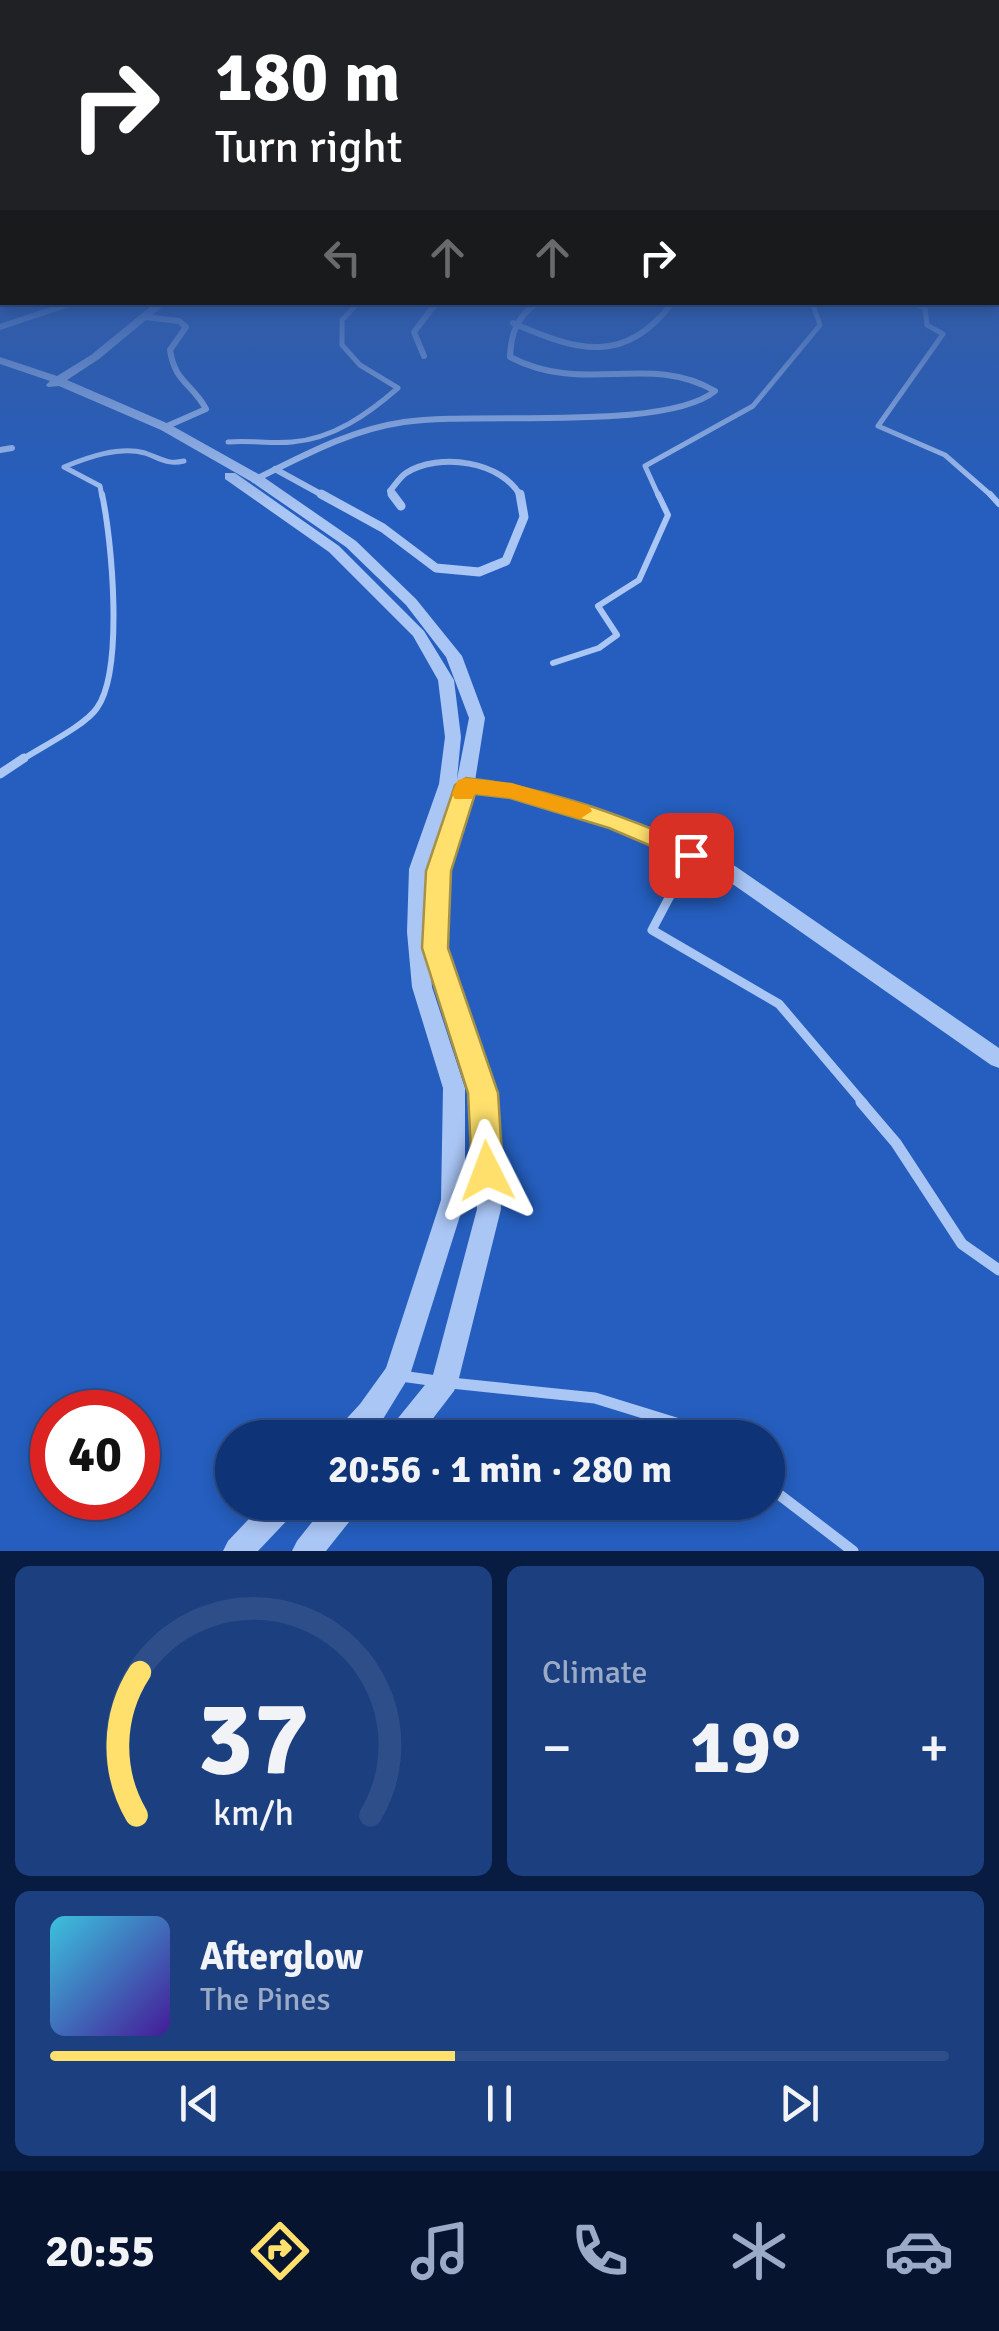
<!DOCTYPE html>
<meta charset="utf-8">
<style>
:root{--surface:#0e3377;--page:#1c3f7f;--text:#f1f3f6;--muted:#9baac6;--line:#2e4e89;--accent:#ffe06d}
body{margin:0;font-family:Signika,sans-serif;background:var(--page);color:var(--text);height:100vh;display:flex;flex-direction:column;font-size:38px;white-space:nowrap}
*{box-sizing:border-box;margin:0}
p{font-size:32px;color:var(--muted)}
.icon{flex:none;width:55px;height:55px;fill:none;stroke:currentColor;stroke-width:2;stroke-linecap:round;stroke-linejoin:round}
.map{position:relative;height:1551px;overflow:hidden}
.panel{display:flex;flex-direction:column;gap:15px;padding:15px;background:#081c41;flex:1}
.panel>*{flex:none}
.banner{position:absolute;left:0px;top:0px;width:1000px;height:305px;box-shadow:0 5px 15px #0003,0 0 0 2px var(--line);background:#202124;color:#fff;overflow:hidden}
.speed{position:absolute;left:30px;top:1390px;display:flex;gap:20px;font-size:50px;font-weight:700;text-align:center}
.speed>*{display:grid;place-content:center;width:130px;height:130px;border-radius:50%;background:var(--surface);box-shadow:0 5px 15px #0003,0 0 0 2px var(--line);line-height:1}
.speed .limit{border:15px solid #d22;background:#fff;color:#111}
.pin{position:absolute;display:grid;place-items:center;width:85px;height:85px;color:#fff;margin:-42px;border-radius:20px;box-shadow:0 5px 15px #0006}
.me{position:absolute;width:110px;margin:-55px;rotate:357deg;stroke-linejoin:round;filter:drop-shadow(0 0 8px #0008)}
.turn{display:flex;align-items:center;gap:35px;height:210px;padding:0 50px;font-size:45px}
.turn .icon{width:130px;height:130px;stroke-width:2.5}
.turn b{display:block;font-size:70px;line-height:85px}
.lanes{display:flex;align-items:center;height:95px;padding:0 50px;background:#0003;justify-content:center;gap:50px;direction:ltr}
.lanes .off{opacity:.35}
.big{font-size:75px;font-weight:700;line-height:1.1}
.panel .card{flex:1;display:flex;flex-direction:column;justify-content:center;gap:15px;min-width:0;padding:0 35px;border-radius:15px;background:var(--page)}
.panel .dial{align-items:center;gap:0}
.dial svg{height:260px;overflow:visible;fill:none;stroke:var(--line);stroke-width:7;stroke-linecap:round;text-anchor:middle}
.dial text{fill:var(--text);stroke:none}
.song{display:flex;align-items:center;gap:30px}
.cover{width:120px;height:120px;border-radius:15px;background:linear-gradient(135deg,hsl(190 70% 55%),hsl(260 70% 35%))}
.played{height:10px;border-radius:5px;background:linear-gradient(90deg,var(--accent) 45%,var(--line) 45%)}
.keys{display:flex;justify-content:space-around;direction:ltr}
.heat{display:flex;justify-content:space-between;align-items:center;font-size:55px;direction:ltr}
.panel .tiles{flex:1;display:grid;gap:15px;grid-template-columns:1fr 1fr}
.card:last-child{grid-column:span 2}
.trip{position:absolute;left:215px;top:1420px;width:570px;height:100px;border-radius:50px;background:var(--surface);box-shadow:0 5px 15px #0003,0 0 0 2px var(--line);font-weight:700;line-height:100px;text-align:center}
.menu{display:flex;height:160px;justify-content:space-around;align-items:center;background:#061430;color:var(--muted)}
.menu .icon{width:70px;height:70px}
.menu .current{color:var(--accent)}
.menu b{font-size:45px;color:var(--text)}
.map>svg:first-child{display:block}
.green{fill:#255ebe;fill-rule:evenodd}
.lines{fill:none;stroke-linecap:round;stroke-linejoin:round}
.service-far3{stroke:#aac6f5;stroke-width:5}
.service-far2{stroke:#aac6f5;stroke-width:6}
.service-far1{stroke:#aac6f5;stroke-width:9}
.service{stroke:#aac6f5;stroke-width:11}
.minor-far1{stroke:#aac6f5;stroke-width:6}
.minor{stroke:#aac6f5;stroke-width:9}
.tertiary{fill:#aac6f5;fill-rule:evenodd}
.route{fill:#ffe06d;stroke:#a69247;stroke-width:2.5}
.slow{fill:#f59e0b}
</style>
<div class="map">
<svg width="999" height="1551" viewBox="0 0 999 1551">
<rect width="100%" height="100%" fill="#12449f"/>
<path class="green" d="M0,293L2,302H998L999,293V1551H0ZM52,1412H138V1498H52ZM232,1438H768V1502H232Z"/>
<g class="lines">
<g class="service-far3">
<path d="M912,302L925,308L927,325L943,334L878,426L945,455L993,497"/>
<path d="M228,442C249,440 271,444 292,442C333,439 368,414 398,388L360,365L342,345V320L359,302"/>
<path d="M102,497L100,486L64,467C88,457 119,446 145,453C160,458 167,465 184,461"/>
<path d="M659,497L645,466L753,406L820,325L812,302"/>
</g>
<g class="service-far2">
<path d="M990,494L999,504"/>
<path d="M553,663L599,648L617,635L598,606L639,580L668,515L658,494"/>
<path d="M20,761C39,748 85,726 97,708C124,670 112,541 102,494"/>
</g>
<g class="service-far1">
<path d="M0,774L24,758"/>
<path d="M680,877L652,930L779,1004L864,1104"/>
</g>
<g class="service">
<path d="M861,1102L896,1143L962,1244L999,1270"/>
<path d="M401,1376L437,1381"/>
<path d="M451,1383L595,1398L692,1428L704,1438"/>
<path d="M768,1486L853,1551"/>
</g>
<g class="minor-far1">
<path d="M144,317L179,321L186,327L170,350C175,383 192,383 206,409L165,427"/>
<path d="M513,323C579,352 625,365 673,302"/>
<path d="M0,327L75,302"/>
<path d="M424,356L414,332L437,302"/>
<path d="M0,450L12,448"/>
<path d="M275,469L326,497"/>
<path d="M254,480C303,456 349,430 404,422C476,411 665,432 715,391C648,352 585,396 510,357C511,332 517,317 538,302"/>
<path d="M394,497L390,491C395,485 400,477 406,473C439,452 503,461 521,497"/>
</g>
<g class="minor">
<path d="M321,494L383,528L436,568L479,572L506,561L524,517L520,494"/>
<path d="M392,494L401,506"/>
</g>
<g class="tertiary">
<path d="M156,302H168L99,359L67,380L169,424L262,476L356,541L416,599L462,656L485,718L475,781L511,784L624,819L735,866L999,1048V1068L991,1065L721,876L612,827L510,796L473,792L448,871L445,948L494,1093L501,1209L458,1382L454,1391L418,1438H386L390,1428L433,1375L477,1209L472,1093L430,964L432,987L465,1088V1200L410,1375L380,1424L367,1438H334L338,1428L360,1404L386,1368L441,1200L443,1088L412,987L407,932L409,869L439,784L445,737L438,680L413,636L329,552L225,479V473H235L339,546L424,631L454,680L461,737L457,779L469,718L446,657L406,605L346,547L252,482L161,430L59,386L48,387L46,385L50,381L0,364V357L57,376L91,355ZM456,790L430,871L427,912V869Z"/>
<path d="M265,1502H299L295,1512L258,1551H223L228,1541Z"/>
<path d="M328,1502H361L357,1512L326,1551H292L297,1541Z"/>
</g>
</g>
<linearGradient id="sky" x2="0" y2="1"><stop stop-color="#0a2557"/><stop offset="0.57" stop-color="#335ca6"/><stop offset="1" stop-color="#335ca6" stop-opacity="0"/></linearGradient>
<rect width="999" height="510" fill="url(#sky)"/>
<path class="route" d="M466,778C548,787 624,816 700,849L703,855L691,863L609,828L510,798L475,794L451,871L448,948L498,1093L503,1171L498,1180L487,1184L476,1180L472,1171L468,1093L422,948L426,871L455,785Z"/>
<path class="slow" d="M466,778L512,783L589,806L592,811L580,819L510,798L475,794L472,799H455L452,794L458,780Z"/>
</svg>
<div class="speed"><div class="limit">40</div></div>
<div class="pin" style="left:691px;top:855px;background:#d93025"><svg class="icon" aria-label="arrive" viewBox="0 0 24 24"><path d="M6 21V4h12l-3 4 3 4H6"/></svg></div>
<svg class="me" style="left:487px;top:1171px" viewBox="-20 -20 40 40"><path d="M0-17L14 15 0 8-14 15z" fill="#ffe06d" stroke="#fff" stroke-width="4"/></svg>
<div class="trip">20:56 · 1 min · 280 m</div>
<div class="banner">
<div class="turn"><svg class="icon" aria-label="right" viewBox="0 0 24 24"><path d="M7 20v-9h11M14 6l5 5-5 5"/></svg><div><b>180 m</b>Turn right</div></div>
<div class="lanes"><svg class="icon off" aria-label="left" viewBox="0 0 24 24"><path d="M17 20v-9H6M10 6l-5 5 5 5"/></svg><svg class="icon off" aria-label="ahead" viewBox="0 0 24 24"><path d="M12 20V5M6 11l6-6 6 6"/></svg><svg class="icon off" aria-label="ahead" viewBox="0 0 24 24"><path d="M12 20V5M6 11l6-6 6 6"/></svg><svg class="icon" aria-label="right" viewBox="0 0 24 24"><path d="M7 20v-9h11M14 6l5 5-5 5"/></svg></div>
</div>
</div>
<section class="panel">
<div class="tiles">
<div class="card dial"><svg viewBox="0 0 100 80">
<path d="M14 69A42 42 0 1 1 86 69"/>
<path d="M14 69A42 42 0 0 1 15 25" stroke="#ffe06d"/>
<text x="50" y="56" font-size="32" font-weight="700">37</text>
<text x="50" y="72" font-size="11">km/h</text>
</svg></div>
<div class="card"><p>Climate</p>
<div class="heat"><a>−</a><b class="big">19°</b><a>+</a></div>
</div>
<div class="card">
<div class="song"><i class="cover"></i><div><b>Afterglow</b><p>The Pines</p></div></div>
<div class="played"></div>
<div class="keys"><svg class="icon" aria-label="previous" viewBox="0 0 24 24"><path d="M18 5L8 12l10 7zM5 5v14"/></svg><svg class="icon" aria-label="pause" viewBox="0 0 24 24"><path d="M8 5v14M16 5v14"/></svg><svg class="icon" aria-label="next" viewBox="0 0 24 24"><path d="M6 5l10 7-10 7zM19 5v14"/></svg></div>
</div>
</div>
</section>
<nav class="menu">
<b>20:55</b>
<svg class="icon current" aria-label="directions" viewBox="0 0 24 24"><path d="M12 3l9 9-9 9-9-9zM9 14v-3h6M13 9l2 2-2 2"/></svg>
<svg class="icon" aria-label="music" viewBox="0 0 24 24"><path d="M9 18V5l10-2v13"/><circle cx="6" cy="18" r="3"/><circle cx="16" cy="16" r="3"/></svg>
<svg class="icon" aria-label="phone" viewBox="0 0 24 24"><path d="M5 4h4l2 5-3 2q2 4 5 5l2-3 5 2v4C11 20 4 13 5 4z"/></svg>
<svg class="icon" aria-label="climate" viewBox="0 0 24 24"><path d="M12 3v18M4 7l16 10M4 17L20 7"/></svg>
<svg class="icon" aria-label="car" viewBox="0 0 24 24"><path d="M5 17H2v-5l4-1 3-4h7l3 4 3 1v5h-3M9 17h6M6 11h13"/><circle cx="7" cy="17" r="2"/><circle cx="17" cy="17" r="2"/></svg>
</nav>
